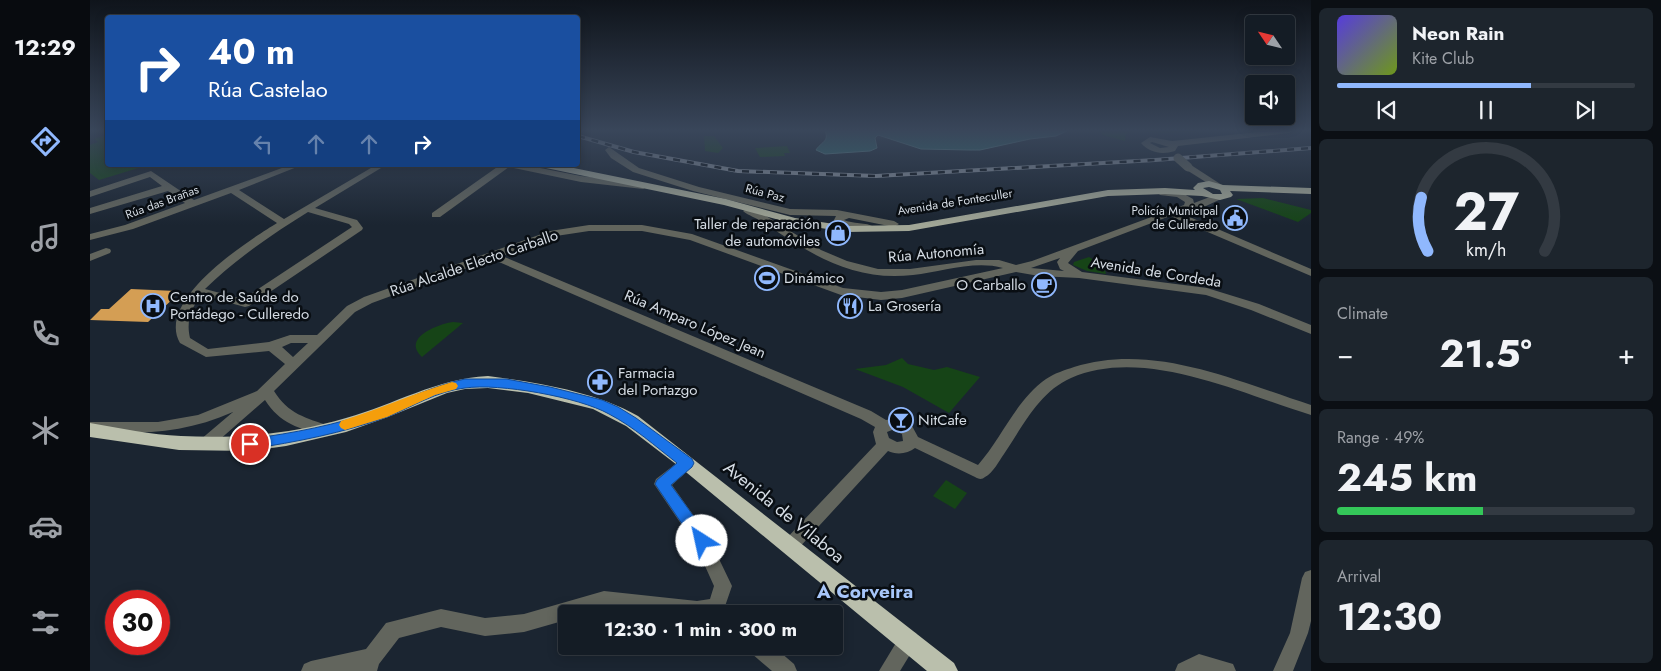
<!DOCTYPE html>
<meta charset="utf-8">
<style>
:root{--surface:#141c25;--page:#1d252d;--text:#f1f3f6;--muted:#9da1a7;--line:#333a42;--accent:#90b8fd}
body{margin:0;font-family:Jost,sans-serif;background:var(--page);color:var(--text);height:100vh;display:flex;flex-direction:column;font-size:19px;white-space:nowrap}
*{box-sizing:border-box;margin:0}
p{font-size:16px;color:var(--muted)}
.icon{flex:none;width:28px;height:28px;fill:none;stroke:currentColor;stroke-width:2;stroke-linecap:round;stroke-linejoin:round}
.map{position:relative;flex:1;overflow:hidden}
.details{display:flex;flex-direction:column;gap:8px;padding:8px;background:#0b0f14;width:350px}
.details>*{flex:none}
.banner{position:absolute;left:15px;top:15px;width:475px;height:152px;border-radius:5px;box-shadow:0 2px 12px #0003,0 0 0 1px var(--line);background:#1a4fa0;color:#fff;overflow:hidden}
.needle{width:32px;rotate:305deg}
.tools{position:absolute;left:1155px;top:15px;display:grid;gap:10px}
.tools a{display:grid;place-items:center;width:50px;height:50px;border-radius:5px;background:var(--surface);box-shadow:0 2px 12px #0003,0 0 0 1px var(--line);font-size:25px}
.speed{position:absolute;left:15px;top:590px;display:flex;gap:10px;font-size:25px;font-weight:700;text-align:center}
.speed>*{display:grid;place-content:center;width:65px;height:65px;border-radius:50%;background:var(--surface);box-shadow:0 2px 12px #0003,0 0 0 1px var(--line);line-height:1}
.speed .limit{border:8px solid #d22;background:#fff;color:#111}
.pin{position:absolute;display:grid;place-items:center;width:42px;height:42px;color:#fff;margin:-21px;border:2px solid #fff;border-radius:50%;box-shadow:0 1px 5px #0007}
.me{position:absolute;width:55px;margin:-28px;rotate:325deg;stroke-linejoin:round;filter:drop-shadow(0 0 4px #0008)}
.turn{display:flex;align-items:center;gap:18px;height:105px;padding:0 20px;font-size:22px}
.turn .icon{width:65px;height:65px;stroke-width:2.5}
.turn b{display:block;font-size:35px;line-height:42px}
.lanes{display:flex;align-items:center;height:48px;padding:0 20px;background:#0003;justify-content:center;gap:25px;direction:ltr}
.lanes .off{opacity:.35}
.big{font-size:38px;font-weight:700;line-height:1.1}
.details .card{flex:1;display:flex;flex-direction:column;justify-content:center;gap:8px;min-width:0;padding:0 18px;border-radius:8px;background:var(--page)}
.details .dial{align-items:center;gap:0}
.dial svg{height:130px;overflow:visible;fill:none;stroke:var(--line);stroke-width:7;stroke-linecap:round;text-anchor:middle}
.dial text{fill:var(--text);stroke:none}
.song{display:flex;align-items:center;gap:15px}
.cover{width:60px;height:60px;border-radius:8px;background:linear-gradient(135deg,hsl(250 70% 55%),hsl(80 70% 35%))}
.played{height:5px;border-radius:2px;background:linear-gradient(90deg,var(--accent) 65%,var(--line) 65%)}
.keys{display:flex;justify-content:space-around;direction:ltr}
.heat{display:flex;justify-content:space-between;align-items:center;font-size:28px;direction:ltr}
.charge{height:8px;border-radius:4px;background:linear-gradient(90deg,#34c759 49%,var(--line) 0)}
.trip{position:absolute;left:468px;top:605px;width:285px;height:50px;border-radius:5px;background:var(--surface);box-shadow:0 2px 12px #0003,0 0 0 1px var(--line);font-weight:700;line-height:50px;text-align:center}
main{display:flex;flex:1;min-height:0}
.menu{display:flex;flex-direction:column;width:90px;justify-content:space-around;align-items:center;background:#080b0f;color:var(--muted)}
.menu .icon{width:35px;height:35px}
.menu .on{color:var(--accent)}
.menu b{font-size:22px;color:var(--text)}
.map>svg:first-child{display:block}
.green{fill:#164417}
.water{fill:#337677;stroke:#649598}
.building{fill:#d49e54}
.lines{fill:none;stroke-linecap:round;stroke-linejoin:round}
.minor{fill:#62655d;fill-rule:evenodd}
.major{fill:#a1a696;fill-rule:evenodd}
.highway{fill:#babfac;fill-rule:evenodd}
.rail-casing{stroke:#8d959f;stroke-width:4}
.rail{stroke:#090e13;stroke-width:2.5;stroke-dasharray:7;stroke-linecap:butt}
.minor-bridge{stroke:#62655d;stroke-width:9}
.route{fill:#1a73e8;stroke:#114b97}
.slow{fill:#f59e0b}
.labels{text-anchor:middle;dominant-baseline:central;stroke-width:5;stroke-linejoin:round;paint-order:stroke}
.far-street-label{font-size:12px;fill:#d5dce4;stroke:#090e13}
.far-poi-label{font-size:12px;fill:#d5dce4;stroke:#090e13;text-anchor:end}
.poi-label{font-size:15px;fill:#d5dce4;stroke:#090e13;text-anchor:start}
.street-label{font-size:15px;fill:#d5dce4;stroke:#090e13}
.near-street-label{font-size:18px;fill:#d5dce4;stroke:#090e13}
.near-neighbourhood-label{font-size:19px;font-weight:bold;fill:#a7c6f9;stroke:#090e13}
</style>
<main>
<nav class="menu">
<b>12:29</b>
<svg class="icon on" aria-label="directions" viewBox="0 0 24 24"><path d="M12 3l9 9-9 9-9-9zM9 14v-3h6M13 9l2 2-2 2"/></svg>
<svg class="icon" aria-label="music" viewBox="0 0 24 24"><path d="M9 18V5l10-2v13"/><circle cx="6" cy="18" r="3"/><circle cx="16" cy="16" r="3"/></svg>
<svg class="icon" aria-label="phone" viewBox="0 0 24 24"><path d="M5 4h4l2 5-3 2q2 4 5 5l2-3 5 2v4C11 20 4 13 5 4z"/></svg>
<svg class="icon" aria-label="climate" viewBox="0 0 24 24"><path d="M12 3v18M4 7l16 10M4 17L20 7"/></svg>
<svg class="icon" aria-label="car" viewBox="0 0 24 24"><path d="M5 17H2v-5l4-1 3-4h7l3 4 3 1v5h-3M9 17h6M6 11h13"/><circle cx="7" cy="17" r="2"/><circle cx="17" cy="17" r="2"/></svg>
<svg class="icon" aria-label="filters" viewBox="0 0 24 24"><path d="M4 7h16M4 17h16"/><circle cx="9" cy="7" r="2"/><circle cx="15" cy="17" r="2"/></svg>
</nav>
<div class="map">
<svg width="1221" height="671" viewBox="0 0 1221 671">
<rect width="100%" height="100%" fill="#1b2531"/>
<g class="green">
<path d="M1008,131H1117L1075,133L1045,131L1036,134L1035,141L1013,135Z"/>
<path d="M13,136L17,140L18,165L55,166L9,180L0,173V145L8,142L4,139Z"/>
<path d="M624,136L633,148L628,153L615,151L614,136Z"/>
<path d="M697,146L700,153H694L695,156L670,157L665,148Z"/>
<path d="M1173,198L1221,210V213L1208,222L1146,199Z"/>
<path d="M999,257L1014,266L1016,274L997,271L983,265L984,262Z"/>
<path d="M363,322L373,323L332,357C311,338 348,324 363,322Z"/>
<path d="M812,358L818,364L844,370L857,367L890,377L859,413L813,387L765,369L796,365Z"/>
<path d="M856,480L877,493L865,509L843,496Z"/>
</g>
<path class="water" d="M735,131H977L966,136L940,139L890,150H880L831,149L788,135L785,138L787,148L780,151L735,154L726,150C730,143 740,141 735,131Z"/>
<path class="building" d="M41,289L86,291L81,296L85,297L58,322L0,320L11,309H19Z"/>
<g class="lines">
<g class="minor">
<path d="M1178,131H1203L1199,133L1088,146L1085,151C1072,155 1060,153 1051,143L1060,137L1082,141ZM1062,142L1079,147L1070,148L1060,143Z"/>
<path d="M519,147L549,168L609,187L700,209L747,210L804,221L809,224L804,227L759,218L754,220C762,224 777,222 784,227C774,235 756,227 744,224L743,222L746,216L700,215L603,191L543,172L521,158L515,150Z"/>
<path d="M1098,164L1101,165L1135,187L1133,189H1127L1095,169L1094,167Z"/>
<path d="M200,165H212L149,190L194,219L286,165H296L225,208L267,220L273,228L272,230L159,306L155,307L111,295C101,309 96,321 100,338L118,349L179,342L200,335H227L257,306L274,297L460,231L499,225H552L602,234L753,288L791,292L812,290L913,268C884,260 851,272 823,275C765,282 721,255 676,224C669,219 659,216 653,211L658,208L668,211L731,250L757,261L788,269H820L886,260H909L926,265L942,261L1094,205L1095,202L1087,197L1070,195L1068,193L1073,190L1094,194L1103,199L1104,203L1125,195H1131V199L1116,206L1088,212L1221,269V276L1080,216L988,251L978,263L992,272L1117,288L1169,304L1221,325V334L1161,310L1116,295L989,278L949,276L926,272L812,298L791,300L751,295L600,240L552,231H499L466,236L412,256L781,411L796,420L801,419L817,423L822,426L828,437L888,465C912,438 926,400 956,379C965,373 975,370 984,367C1063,342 1146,381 1221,405V415C1151,394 1054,346 981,378C949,392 933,426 914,454C909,461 903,473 895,477C892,480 888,479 885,477L825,448C818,454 806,455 798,451L706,551L700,554L694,551L692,546L694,541L786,444L783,432L785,427L771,419L402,259L282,303L265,312L184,391C198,414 216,418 240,426L242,430L240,434L235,436C210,429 189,423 175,400L120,448L115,450L110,448L108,444L110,440L143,412C96,433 50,435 0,432V422H68L108,415L167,391L195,364L179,351L116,357L90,343C65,300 158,241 187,223L141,193L43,229L0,240V234L35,225L95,203L78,191L0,214V208L72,186L60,177L0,197V191L61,171L104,200ZM218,212L259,224L262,227L153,299L115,289C146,259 181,235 218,212ZM970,258L967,262L970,269L974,271L941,268ZM201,343H218L203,357L192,347ZM802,430L812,434L813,441L807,442L799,438L797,432Z"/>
<path d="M410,165H435L491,176L553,183L558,186L553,189L491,182L419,167L350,217H342V213Z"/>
<path d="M16,248L20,249L21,251L20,253L0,261V254Z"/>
<path d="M597,457L602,459L605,463L602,467L582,485L618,536L642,586L633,612L561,614L514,609L497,614H476V620L434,632L395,636L351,627L309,638L289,664L287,671H211L214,664L221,661L276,649L296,623L351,609L395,618L434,614L514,591L607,601L620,599L624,586L606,546L564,484L566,479L592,459Z"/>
<path d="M1221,570V621L1218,633L1203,671H1183L1200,633L1212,578L1215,572Z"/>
<path d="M819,631L826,633L829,640L810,671H789L812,633Z"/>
<path d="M659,646H683L704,664L707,671H682L661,653Z"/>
<path d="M1109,654L1143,664L1146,671H1085L1088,664Z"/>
</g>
<path class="major" d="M452,165H469L636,199L705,218L757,226L819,225L1018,190L1075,188L1105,190L1103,188L1108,183L1119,181L1133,185L1221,188V194L1140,191L1143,195L1141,197L1130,200L1112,196L1075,194L1018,196L819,231L757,232L704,224L634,205L456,168ZM1119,187L1130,190L1132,194H1123L1113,188Z"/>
<path class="highway" d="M398,376C449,383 503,391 548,416L864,663L868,671H837L591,468L536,426L503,409L438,393L398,388L375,389L357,393L298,417L256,432L196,446L160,451L89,450L0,437V423C30,428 61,435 91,436C147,439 202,434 256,418C306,404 345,379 398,376Z"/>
<defs>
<path id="rail" d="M488,136L544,152L648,171L786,176L1065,160L1221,148"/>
</defs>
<use href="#rail" class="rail-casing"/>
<use href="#rail" class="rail"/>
<path class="minor-bridge" d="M1088,158L1098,167"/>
</g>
<linearGradient id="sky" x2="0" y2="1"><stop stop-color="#0f141b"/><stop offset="0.58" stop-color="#39465a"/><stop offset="1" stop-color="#39465a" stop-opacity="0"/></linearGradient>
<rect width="1221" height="225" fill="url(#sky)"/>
<path class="route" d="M375,379H416L460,387L512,400L528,407L546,418L602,459L604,463L602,467L581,485L618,536L620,541L618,546L612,548L607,546L565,484L567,480L587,463C565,446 544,427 519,414C489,397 409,383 375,388C347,391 322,407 297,417C253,433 206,442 160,449L155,447L153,444L155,440L160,439C203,433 247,425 288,410C318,399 345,385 375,379Z"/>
<path class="slow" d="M362,382L366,383L368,386L366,389L345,395L297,417L255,430L251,428L249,425L251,421C288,410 324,393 362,382Z"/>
<defs>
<symbol id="civic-ring" viewBox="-11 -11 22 22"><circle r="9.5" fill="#090e13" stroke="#90b8fd" stroke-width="1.5"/><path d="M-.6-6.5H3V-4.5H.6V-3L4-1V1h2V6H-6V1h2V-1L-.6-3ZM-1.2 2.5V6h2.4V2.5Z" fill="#90b8fd"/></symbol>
<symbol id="shop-ring" viewBox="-11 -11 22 22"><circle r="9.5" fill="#090e13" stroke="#90b8fd" stroke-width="1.5"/><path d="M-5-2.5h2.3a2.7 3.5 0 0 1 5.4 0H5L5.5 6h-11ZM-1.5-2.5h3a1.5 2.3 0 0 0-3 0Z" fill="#90b8fd"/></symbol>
<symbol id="stadium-ring" viewBox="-11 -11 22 22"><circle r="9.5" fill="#090e13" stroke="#90b8fd" stroke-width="1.5"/><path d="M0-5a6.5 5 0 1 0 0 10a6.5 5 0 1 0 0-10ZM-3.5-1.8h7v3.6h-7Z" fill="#90b8fd"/></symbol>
<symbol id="cafe-ring" viewBox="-11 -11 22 22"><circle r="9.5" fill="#090e13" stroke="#90b8fd" stroke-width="1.5"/><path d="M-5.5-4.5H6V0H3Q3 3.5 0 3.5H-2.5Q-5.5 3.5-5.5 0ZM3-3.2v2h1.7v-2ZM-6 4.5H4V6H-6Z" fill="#90b8fd"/></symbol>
<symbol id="hospital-ring" viewBox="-11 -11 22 22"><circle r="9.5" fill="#090e13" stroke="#90b8fd" stroke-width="1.5"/><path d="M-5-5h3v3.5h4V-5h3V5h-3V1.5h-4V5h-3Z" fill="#90b8fd"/></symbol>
<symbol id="restaurant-ring" viewBox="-11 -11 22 22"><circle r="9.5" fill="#090e13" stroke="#90b8fd" stroke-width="1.5"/><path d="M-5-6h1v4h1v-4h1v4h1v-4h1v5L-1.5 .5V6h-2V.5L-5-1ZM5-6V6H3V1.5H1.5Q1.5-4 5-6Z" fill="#90b8fd"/></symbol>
<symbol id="pharmacy-ring" viewBox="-11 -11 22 22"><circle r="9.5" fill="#090e13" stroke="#90b8fd" stroke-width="1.5"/><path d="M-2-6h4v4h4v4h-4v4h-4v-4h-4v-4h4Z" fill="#90b8fd"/></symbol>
<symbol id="bar-ring" viewBox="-11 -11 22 22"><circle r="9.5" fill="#090e13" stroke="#90b8fd" stroke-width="1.5"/><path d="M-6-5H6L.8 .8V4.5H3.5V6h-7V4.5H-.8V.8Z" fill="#90b8fd"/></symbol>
</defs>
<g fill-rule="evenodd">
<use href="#civic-ring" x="1131" y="204" width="28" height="28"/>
<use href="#shop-ring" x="734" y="219" width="28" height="28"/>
<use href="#stadium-ring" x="663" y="264" width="28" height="28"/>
<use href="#cafe-ring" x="940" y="271" width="28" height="28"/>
<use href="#hospital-ring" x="49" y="292" width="28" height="28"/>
<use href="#restaurant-ring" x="746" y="292" width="28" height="28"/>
<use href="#pharmacy-ring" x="496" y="368" width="28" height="28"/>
<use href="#bar-ring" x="797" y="406" width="28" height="28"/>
</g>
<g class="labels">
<g class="far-street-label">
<text transform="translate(675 193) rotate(15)">Rúa Paz</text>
<text transform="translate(72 202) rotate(-20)">Rúa das Brañas</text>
<text transform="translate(865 202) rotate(-9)">Avenida de Fonteculler</text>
</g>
<g class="far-poi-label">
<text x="1128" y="211">Policía Municipal<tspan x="1128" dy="14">de Culleredo</tspan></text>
</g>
<g class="poi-label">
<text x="730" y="224" text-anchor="end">Taller de reparación<tspan x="730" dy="17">de automóviles</tspan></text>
<text x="694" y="278">Dinámico</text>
<text x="936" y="285" text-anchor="end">O Carballo</text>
<text x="80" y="297">Centro de Saúde do<tspan x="80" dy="17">Portádego - Culleredo</tspan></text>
<text x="778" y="306">La Grosería</text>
<text x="528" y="373">Farmacia<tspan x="528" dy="17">del Portazgo</tspan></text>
<text x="828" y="420">NitCafe</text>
</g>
<g class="street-label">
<text transform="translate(846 253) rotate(-5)">Rúa Autonomía</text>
<text transform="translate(384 263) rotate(-19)">Rúa Alcalde Electo Carballo</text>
<text transform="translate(1066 272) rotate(9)">Avenida de Cordeda</text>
<text transform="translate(605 324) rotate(23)">Rúa Amparo López Jean</text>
</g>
<g class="near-street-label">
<text transform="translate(694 512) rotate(39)">Avenida de Vilaboa</text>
</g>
<g class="near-neighbourhood-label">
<text x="775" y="591">A Corveira</text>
</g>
</g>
</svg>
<div class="tools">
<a><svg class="needle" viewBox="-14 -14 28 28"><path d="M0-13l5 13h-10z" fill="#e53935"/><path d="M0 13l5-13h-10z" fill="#9da1a7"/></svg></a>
<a><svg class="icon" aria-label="sound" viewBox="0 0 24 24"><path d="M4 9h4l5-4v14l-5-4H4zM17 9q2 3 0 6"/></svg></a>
</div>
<div class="speed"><div class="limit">30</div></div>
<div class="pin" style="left:160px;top:444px;background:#d93025"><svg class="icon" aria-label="arrive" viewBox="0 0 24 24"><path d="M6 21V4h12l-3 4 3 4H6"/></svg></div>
<svg class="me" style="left:612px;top:541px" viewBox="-20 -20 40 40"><circle r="19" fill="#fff"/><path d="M0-13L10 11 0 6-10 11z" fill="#1a73e8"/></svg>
<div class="trip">12:30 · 1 min · 300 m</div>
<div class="banner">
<div class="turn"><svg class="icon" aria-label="right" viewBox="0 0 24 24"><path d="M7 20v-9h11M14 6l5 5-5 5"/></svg><div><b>40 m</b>Rúa Castelao</div></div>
<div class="lanes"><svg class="icon off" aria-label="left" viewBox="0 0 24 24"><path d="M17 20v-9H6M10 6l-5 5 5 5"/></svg><svg class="icon off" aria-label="ahead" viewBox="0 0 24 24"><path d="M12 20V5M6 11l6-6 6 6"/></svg><svg class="icon off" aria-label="ahead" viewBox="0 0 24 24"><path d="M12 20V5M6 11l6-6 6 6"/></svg><svg class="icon" aria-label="right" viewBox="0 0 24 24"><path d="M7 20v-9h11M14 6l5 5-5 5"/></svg></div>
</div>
</div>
<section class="details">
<div class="card">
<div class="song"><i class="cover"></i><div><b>Neon Rain</b><p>Kite Club</p></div></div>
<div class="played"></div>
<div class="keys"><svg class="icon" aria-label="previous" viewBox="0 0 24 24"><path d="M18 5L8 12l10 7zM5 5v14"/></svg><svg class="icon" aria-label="pause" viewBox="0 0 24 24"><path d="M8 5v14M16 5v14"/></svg><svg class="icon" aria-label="next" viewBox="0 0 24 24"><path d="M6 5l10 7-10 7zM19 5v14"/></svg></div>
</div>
<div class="card dial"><svg viewBox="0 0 100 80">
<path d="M14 69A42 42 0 1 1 86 69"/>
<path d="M14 69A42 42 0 0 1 10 36" stroke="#90b8fd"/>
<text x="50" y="56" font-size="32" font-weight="700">27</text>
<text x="50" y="72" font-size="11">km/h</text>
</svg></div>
<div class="card"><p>Climate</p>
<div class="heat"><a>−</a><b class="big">21.5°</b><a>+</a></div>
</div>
<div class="card"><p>Range · 49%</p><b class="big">245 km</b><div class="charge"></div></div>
<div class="card"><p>Arrival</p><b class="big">12:30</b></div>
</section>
</main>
